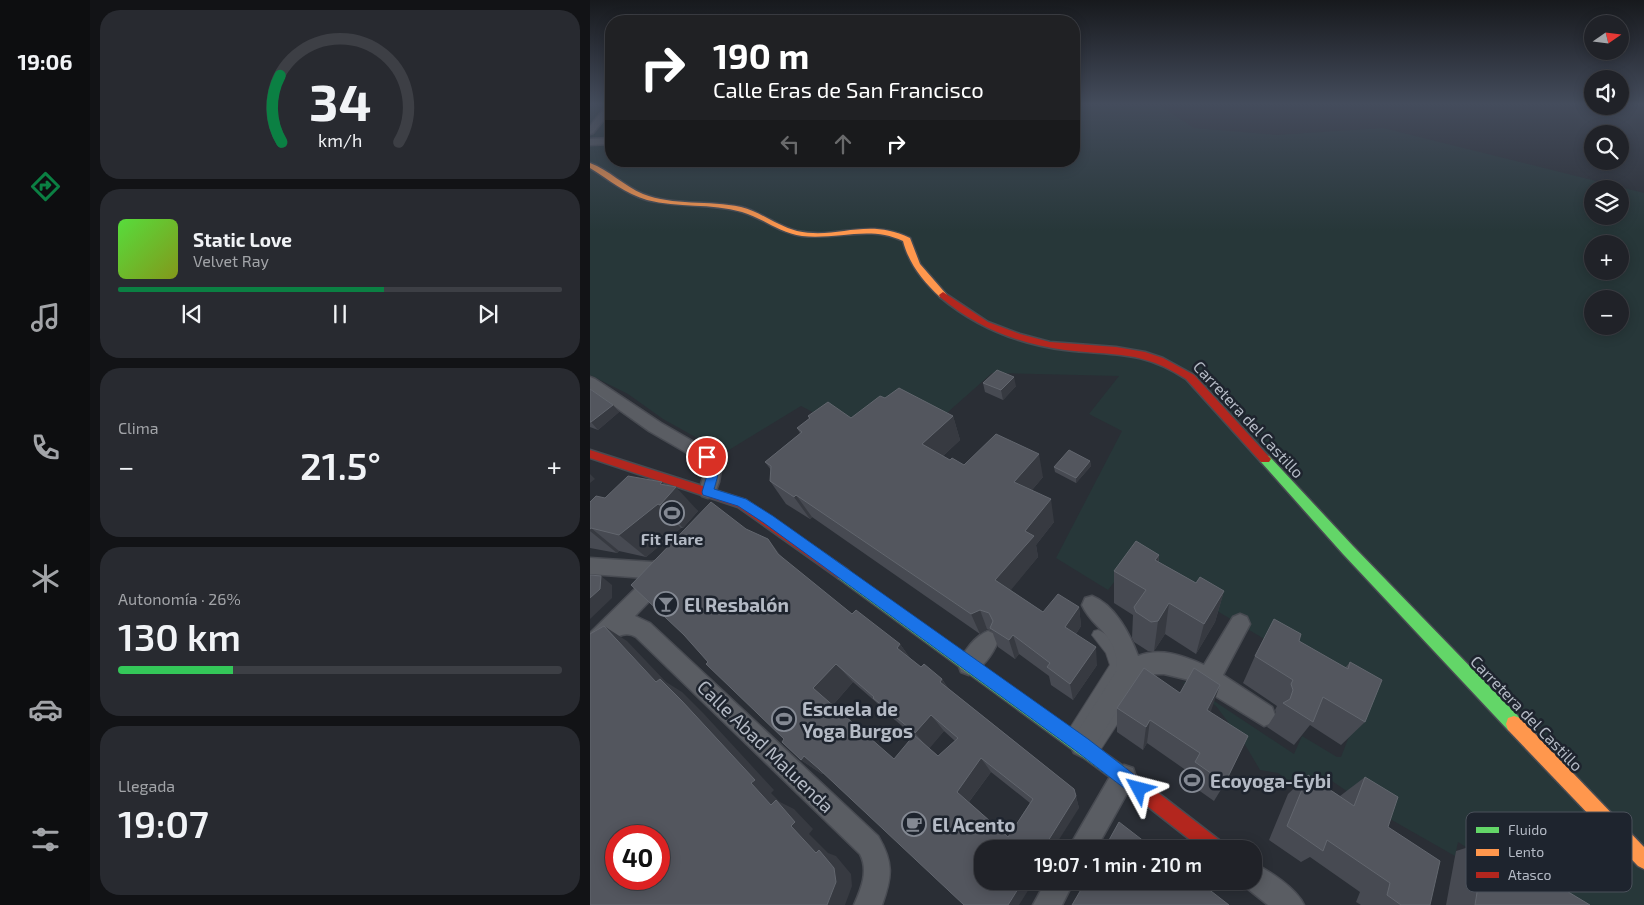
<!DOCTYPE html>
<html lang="es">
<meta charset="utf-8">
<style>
:root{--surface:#202228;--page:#282a30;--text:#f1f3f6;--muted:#a2a4a8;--line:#3d3f45;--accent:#0b8043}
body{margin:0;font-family:"Exo 2",sans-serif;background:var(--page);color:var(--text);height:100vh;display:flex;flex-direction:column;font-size:19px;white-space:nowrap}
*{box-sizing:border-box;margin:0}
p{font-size:16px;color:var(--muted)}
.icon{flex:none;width:28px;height:28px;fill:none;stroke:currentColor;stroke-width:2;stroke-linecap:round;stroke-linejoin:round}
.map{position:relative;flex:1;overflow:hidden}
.drawer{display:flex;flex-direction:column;gap:10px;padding:10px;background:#121316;width:500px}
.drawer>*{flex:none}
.top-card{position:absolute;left:15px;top:15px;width:475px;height:152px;border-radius:20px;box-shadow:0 2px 12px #0003,0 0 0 1px var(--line);background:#202124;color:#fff;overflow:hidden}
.needle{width:32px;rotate:76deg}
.tools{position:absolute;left:994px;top:15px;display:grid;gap:10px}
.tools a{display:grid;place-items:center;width:45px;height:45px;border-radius:50%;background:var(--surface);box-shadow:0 2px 12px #0003,0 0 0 1px var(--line);font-size:25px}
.speed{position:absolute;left:15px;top:825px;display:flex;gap:10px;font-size:25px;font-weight:700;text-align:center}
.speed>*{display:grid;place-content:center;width:65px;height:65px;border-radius:50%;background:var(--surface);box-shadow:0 2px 12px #0003,0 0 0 1px var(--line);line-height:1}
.speed .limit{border:8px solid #d22;background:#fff;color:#111}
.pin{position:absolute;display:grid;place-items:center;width:42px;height:42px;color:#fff;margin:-21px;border:2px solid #fff;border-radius:50%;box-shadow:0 1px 5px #0007}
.me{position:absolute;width:55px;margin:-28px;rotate:308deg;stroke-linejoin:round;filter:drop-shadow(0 0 4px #0008)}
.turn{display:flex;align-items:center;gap:18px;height:105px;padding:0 25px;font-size:22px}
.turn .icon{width:65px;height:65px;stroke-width:2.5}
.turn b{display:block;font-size:35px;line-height:42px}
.lanes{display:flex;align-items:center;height:48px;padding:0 25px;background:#0003;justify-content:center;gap:25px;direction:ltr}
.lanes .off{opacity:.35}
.big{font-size:38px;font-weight:600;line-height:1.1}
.drawer .widget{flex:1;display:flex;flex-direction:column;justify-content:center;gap:8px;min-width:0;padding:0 18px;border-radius:20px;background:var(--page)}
.drawer .dial{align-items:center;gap:0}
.dial svg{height:130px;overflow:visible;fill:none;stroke:var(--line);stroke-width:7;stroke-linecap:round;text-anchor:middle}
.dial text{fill:var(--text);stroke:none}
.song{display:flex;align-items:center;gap:15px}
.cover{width:60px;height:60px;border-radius:8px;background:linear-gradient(135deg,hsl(110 70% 55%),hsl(70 70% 35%))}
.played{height:5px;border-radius:2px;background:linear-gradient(90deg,var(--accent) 60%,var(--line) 60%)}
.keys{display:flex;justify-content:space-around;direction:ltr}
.heat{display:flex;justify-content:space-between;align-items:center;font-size:28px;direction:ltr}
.charge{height:8px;border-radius:4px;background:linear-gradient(90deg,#34c759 26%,var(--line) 0)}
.trip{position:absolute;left:384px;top:840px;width:288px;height:50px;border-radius:20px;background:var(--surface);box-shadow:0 2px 12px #0003,0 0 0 1px var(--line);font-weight:600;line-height:50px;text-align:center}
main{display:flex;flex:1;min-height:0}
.tab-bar{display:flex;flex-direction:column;width:90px;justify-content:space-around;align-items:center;background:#0d0e10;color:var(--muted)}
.tab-bar .icon{width:35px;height:35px}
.tab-bar .current{color:var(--accent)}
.tab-bar b{font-size:22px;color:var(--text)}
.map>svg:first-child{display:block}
.green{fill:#273739;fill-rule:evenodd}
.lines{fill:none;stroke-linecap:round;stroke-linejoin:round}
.lane-casing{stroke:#484b52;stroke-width:2}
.street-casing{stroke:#484b52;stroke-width:3}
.fast-casing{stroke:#484b52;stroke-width:3}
.slow-casing{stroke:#484b52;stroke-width:3}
.jam-casing{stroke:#484b52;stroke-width:3}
.lane{fill:#5a5d63;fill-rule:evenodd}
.street{fill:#5a5d63;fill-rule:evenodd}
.fast{fill:#63d668;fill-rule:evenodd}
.slow{fill:#ff974d;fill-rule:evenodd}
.jam{fill:#b3261e;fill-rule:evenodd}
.wall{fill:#474a52;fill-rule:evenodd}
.shaded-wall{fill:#373a41}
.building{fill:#53565e;stroke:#62666e;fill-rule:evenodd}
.route{fill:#1a73e8;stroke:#114b97}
.labels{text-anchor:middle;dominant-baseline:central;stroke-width:5;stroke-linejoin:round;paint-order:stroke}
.street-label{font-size:16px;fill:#b4bac5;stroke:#1e242e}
.poi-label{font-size:16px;font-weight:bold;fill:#b4bac5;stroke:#1e242e}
.near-poi-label{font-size:19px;font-weight:bold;fill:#b4bac5;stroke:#1e242e;text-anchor:start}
.near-street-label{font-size:19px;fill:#b4bac5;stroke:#1e242e}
.key{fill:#1e242e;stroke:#4b515b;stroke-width:1}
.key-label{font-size:14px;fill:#b4bac5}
</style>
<main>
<nav class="tab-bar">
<b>19:06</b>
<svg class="icon current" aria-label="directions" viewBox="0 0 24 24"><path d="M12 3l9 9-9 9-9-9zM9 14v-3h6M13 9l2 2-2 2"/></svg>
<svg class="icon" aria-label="music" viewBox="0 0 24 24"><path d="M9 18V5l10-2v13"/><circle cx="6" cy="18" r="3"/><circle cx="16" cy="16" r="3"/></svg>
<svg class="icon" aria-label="phone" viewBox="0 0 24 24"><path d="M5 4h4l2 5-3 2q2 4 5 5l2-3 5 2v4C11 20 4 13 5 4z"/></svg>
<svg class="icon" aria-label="climate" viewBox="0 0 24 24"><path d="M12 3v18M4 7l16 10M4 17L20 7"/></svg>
<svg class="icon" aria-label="car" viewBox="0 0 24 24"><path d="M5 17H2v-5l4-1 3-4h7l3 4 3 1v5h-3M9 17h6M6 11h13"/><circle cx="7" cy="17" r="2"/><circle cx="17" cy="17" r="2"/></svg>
<svg class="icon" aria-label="filters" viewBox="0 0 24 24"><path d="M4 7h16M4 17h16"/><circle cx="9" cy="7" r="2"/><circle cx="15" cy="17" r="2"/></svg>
</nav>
<section class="drawer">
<div class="widget dial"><svg viewBox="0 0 100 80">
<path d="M14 69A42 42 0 1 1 86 69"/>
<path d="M14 69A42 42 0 0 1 13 28" stroke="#0b8043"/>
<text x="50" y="56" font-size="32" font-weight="700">34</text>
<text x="50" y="72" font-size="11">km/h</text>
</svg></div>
<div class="widget">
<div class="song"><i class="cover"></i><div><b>Static Love</b><p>Velvet Ray</p></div></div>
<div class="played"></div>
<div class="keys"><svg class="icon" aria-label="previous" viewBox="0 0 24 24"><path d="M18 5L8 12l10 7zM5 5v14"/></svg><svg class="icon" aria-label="pause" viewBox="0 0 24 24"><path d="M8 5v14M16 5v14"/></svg><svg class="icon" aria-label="next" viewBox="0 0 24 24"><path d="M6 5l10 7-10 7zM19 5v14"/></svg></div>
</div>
<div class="widget"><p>Clima</p>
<div class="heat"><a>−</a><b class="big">21.5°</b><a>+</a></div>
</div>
<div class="widget"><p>Autonomía · 26%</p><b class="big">130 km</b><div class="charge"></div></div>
<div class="widget"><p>Llegada</p><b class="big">19:07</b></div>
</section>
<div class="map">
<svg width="1054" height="905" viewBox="0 0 1054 905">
<rect width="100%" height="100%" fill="#2a2e35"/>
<path class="green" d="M0,104H21V161H484V104H568L604,128L687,135L793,128L1054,193V905H968L868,842L865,856L786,811L739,779L729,803L688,773L670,770L654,743L626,706L592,682L597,683L704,754L712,736L747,757H751L774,698L541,560L518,590L466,558L532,431L499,414L529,376L402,373L349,420L285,426L242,422L211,406L134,453L73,419L38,394L0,375ZM1002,189H1030V216H1002ZM1002,244H1030V271H1002ZM1002,299H1030V326H1002Z"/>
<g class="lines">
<defs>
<g id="lane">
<path d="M508,630C522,635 528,653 532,666L488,736L484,738L480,736L478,732L480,728L520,665L516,653L502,635L504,631Z"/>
<path d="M533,699L537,701L539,705L537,709L509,752L505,754L501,752L499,748L501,744L529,701Z"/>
</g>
<g id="street">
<path d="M18,104H21V111L3,133L0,134V126Z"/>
<path d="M21,138V144L0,145V139Z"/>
<path d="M0,377L5,379L71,423L123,453L131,470L129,482L124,496L118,498L112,496L109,491L114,474L111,461L59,431L0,389Z"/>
<path d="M0,558L62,562L77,558L84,560L87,566L84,572L74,575L77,580L74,586L45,616L60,623L288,836C304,863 302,877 292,905H264C271,889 279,871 270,854L46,637C27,626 15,652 0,658V633L56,578L0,574Z"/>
<path d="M502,596C525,605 540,634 548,656C570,647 594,656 614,665L643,617L650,614L657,617L660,624L633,675L682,707L685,715L682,723L674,726L599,680L574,674H559L546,681L500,753L492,757L484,753L480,745L484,737L527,670C528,633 504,631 492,605L495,598Z"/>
<path d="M398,631L405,634L408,641C403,654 392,669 379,675L371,672L368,664C374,651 385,636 398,631Z"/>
<path d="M534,765L543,768L546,777L506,849H478L525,768Z"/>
<path d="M662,863C679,870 707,889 714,905H678L653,885L651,881H662Z"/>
<path d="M456,881H484L472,905H443Z"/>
</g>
<g id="fast">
<path d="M675,455L679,456L763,546L930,718L932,724L930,730L924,732L918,730L753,554L671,462L669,459L671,456Z"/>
<path d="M253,568L536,768L538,774L536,780L530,782L524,780L248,578L246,574L248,570Z"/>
</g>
<g id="slow">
<path d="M0,163C19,170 34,186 53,194C83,206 119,200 151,207C171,212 187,226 207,231C248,240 276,217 320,238L330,264L357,295L356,297H350C333,281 319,264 313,241C280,225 247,240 212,236C189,233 173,218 152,212C121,203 88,208 57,200C36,194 18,179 0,168Z"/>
<path d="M924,716L930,718L1054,847V869L1048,866L918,730L916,724L918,718Z"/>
</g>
<g id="jam">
<path d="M353,292L398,322L430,334L460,342L526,347L555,352L573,358L604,375L681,459L679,462H671L596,379C551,350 526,356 475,350C428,344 386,327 350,297L349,295Z"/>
<path d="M0,450L156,500L258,570L260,574L258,578L253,580L248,578L148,507L0,458Z"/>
<path d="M530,766L536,768L633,843L636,849H612L524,780L522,774L524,768Z"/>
</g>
</defs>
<use href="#lane" class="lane-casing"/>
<use href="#street" class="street-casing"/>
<use href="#fast" class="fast-casing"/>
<use href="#slow" class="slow-casing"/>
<use href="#jam" class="jam-casing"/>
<use href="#lane" class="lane"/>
<use href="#street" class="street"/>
<use href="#fast" class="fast"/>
<use href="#slow" class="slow"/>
<use href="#jam" class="jam"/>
</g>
<g class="wall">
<path d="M393,383L426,386L413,400L395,392Z"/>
<path d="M0,389L29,412L8,430L0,427Z"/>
<path d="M295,398L363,416L370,440L353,456L360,460L374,465L453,477L442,490L464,522L446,545L448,557L420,590L453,612L489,607L491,626L486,634L507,665L483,700L461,685L459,676L429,654L425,659L408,647L402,631L397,629L390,634L222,517L220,519L196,504L180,481L181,470L175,462L210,433L207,428L219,419L218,416L261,418Z"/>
<path d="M500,461L501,466L486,483L465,472L464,467Z"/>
<path d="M72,482L108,511L93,528H91L56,557L29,551L27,553L0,548V502L15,498Z"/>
<path d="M569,555V562L606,583L634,591L625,622L606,654L575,634L564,651H558L544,642L542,638L543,615L524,603V571Z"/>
<path d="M193,559L262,614L310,644L320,658L331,667L352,679L358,688L484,789L489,808L392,849L233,773L232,774L211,760L194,739L118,662ZM263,682L287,703L299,715L324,736L304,759L243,705ZM354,731L365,741L348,756L339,748ZM401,772L440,803L418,837L379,802Z"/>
<path d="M709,641L755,668L760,662L775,722L751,745L720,725L704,745L677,727L686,713L685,710L687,706L653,683L665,656Z"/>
<path d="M590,693L620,712L635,783L624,801L597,782L600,773L557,743L553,750L527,732V708Z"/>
<path d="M718,775L750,796L775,777L798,827L811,905H771L766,902L770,892L720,857L711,862L679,840L698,794Z"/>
<path d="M895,842L1000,905H856L866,851Z"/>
</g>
<g class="shaded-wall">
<path d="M424,377L426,386L413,400L411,390Z"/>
<path d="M23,405L29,412L8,430L1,422Z"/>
<path d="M363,416L370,440L341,467L332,444Z"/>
<path d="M449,454L453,477L429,505L424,482Z"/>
<path d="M500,461L501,466L486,483V478Z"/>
<path d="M0,474L5,479L0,483Z"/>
<path d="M72,482L81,492L86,487L108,511L93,528L70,505V484Z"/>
<path d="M206,495L222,517L220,519L204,497Z"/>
<path d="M461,499L464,522L446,545L448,557L412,601L405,580L435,531Z"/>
<path d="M68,504L91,528L56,557L29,535Z"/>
<path d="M1,528L29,551L27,553L0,531Z"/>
<path d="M178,539L196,562L188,554Z"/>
<path d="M569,555L566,587L565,560Z"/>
<path d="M11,576L22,585V598L0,619V598Z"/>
<path d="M634,591L625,622L606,654L614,624Z"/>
<path d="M579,603L575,634L564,651L568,621Z"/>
<path d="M489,607L491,626L478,646L475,627Z"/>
<path d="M390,610L397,629L390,634L381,614Z"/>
<path d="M14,626L37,641L76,682L92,692L114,714L184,790L181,793L190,802L204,809L223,829L219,834L238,853L246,856L261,874L262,886L255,905H237L226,853Z"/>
<path d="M423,635L429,654L425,659L419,640Z"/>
<path d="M310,644L324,664L307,648Z"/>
<path d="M506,647L507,665L483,700L480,684Z"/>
<path d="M246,664L263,682L242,706L223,688Z"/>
<path d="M352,679L363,697L350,682Z"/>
<path d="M630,685L621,711L609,734L617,710Z"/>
<path d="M341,715L354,731L339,749L325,733Z"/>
<path d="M560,720L557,743L553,750L556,727Z"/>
<path d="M214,756L236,770L232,774L211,760Z"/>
<path d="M391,758L401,772L378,803L367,792Z"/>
<path d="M484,789L489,808L463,849H453Z"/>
<path d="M433,881H444L429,905H418Z"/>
</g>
<g class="building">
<path d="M407,370L424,377L411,390L393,383Z"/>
<path d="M309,388L363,416L332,444L360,460L362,458L374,465L406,434L449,454L424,482L461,499L435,531L444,536L405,580L453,612L468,594L489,607L475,627L506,647L480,684L457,667L460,663L423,635L419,640L400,628L403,621L399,613L390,610L381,614L206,495L204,497L180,481L181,466L175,462L212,432L207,428L220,418L218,416L238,402L261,418L290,396L295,398Z"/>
<path d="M0,389L23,405L1,422H0Z"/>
<path d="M479,450L500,461L486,478L464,467Z"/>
<path d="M38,476L72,482L70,484L86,487L70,505L68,504L29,535L1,528L0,529V502L6,496L15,498Z"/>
<path d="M121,502L156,529L178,539L188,554L262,614L266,610L310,644L307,648L331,667L334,664L352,679L350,682L484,789L486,796L453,849H392V881H433L418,905H374L229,769L214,756L211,760L192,742L194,739L116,664L118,662L94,635L41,585ZM246,664L284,697L283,698L325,733L341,715L368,738L348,756L324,735L304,759L223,688ZM391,758L443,799L418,837L367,792Z"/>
<path d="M546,541L569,555L565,560L606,583L610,577L634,591L614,624L579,603L568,621L561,622L546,612L544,607L556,590L524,571Z"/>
<path d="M0,575L11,576L10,589L0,598Z"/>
<path d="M684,619L711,634L709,641L758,669L760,662L792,680L775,722L733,697L723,722L693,703L700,699L703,690L701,684L703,680L665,656Z"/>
<path d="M14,626L66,682L70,679L92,701L165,780L161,783L181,805L186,800L205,822L201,826L226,853L229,850L244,868L246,882L237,905H0V634ZM26,836H69V879H26Z"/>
<path d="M554,668L590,693L604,668L630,685L617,710L658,736L635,783L605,762L610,753L560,720L556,727L527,708Z"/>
<path d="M718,775L764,806L775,777L808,797L798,827L850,861L840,905H811L797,895L800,883L737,840L733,851L697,826Z"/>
<path d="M529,822L564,849H514Z"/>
<path d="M895,842L1000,905H885Z"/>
<path d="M496,881H608L639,905H482Z"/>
</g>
<linearGradient id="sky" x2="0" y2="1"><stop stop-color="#17191d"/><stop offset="0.45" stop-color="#444c5c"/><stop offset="1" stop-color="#444c5c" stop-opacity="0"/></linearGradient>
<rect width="1054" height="231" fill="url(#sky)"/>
<path class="route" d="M117,453C134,458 128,476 124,489L156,499L183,516L498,739L555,783L558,789L555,795L549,798L543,795L486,751L174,523L148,506L113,495L112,492L118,472L111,457Z"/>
<defs>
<symbol id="stadium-ring" viewBox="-11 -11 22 22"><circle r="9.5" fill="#1e242e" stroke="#848993" stroke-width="1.5"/><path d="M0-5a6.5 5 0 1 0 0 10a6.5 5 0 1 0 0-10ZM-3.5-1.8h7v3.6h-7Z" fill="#848993"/></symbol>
<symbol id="bar-ring" viewBox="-11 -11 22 22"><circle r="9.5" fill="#1e242e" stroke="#848993" stroke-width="1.5"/><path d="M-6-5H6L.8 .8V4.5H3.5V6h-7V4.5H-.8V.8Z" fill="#848993"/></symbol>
<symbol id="cafe-ring" viewBox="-11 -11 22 22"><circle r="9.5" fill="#1e242e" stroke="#848993" stroke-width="1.5"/><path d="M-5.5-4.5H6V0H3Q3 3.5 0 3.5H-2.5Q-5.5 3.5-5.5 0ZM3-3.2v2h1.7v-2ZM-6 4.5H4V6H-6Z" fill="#848993"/></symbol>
</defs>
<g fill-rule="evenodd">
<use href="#stadium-ring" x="68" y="499" width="28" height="28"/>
<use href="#bar-ring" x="62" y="590" width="28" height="28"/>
<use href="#stadium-ring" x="180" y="705" width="28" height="28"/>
<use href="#stadium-ring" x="588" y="766" width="28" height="28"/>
<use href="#cafe-ring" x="310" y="810" width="28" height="28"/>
</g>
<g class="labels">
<g class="street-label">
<text transform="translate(659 419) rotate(47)">Carretera del Castillo</text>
<text transform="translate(937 713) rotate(46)">Carretera del Castillo</text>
</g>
<g class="poi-label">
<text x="82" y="538">Fit Flare</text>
</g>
<g class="near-poi-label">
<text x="94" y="604">El Resbalón</text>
<text x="212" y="708">Escuela de<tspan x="212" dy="22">Yoga Burgos</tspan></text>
<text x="620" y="780">Ecoyoga-Eybi</text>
<text x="342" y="824">El Acento</text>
</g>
<g class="near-street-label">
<text transform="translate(176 746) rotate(44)">Calle Abad Maluenda</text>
</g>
</g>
<rect x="876" y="812" width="166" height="80" rx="8" class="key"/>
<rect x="886" y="827" width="23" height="6" fill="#63d668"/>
<rect x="886" y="849" width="23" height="7" fill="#ff974d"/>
<rect x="886" y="872" width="23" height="6" fill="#b3261e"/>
<g class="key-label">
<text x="918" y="835">Fluido</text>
<text x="918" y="857">Lento</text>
<text x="918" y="880">Atasco</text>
</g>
</svg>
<div class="tools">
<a><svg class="needle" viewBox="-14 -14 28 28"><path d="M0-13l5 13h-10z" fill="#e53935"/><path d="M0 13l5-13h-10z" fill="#a2a4a8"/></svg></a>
<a><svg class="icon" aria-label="sound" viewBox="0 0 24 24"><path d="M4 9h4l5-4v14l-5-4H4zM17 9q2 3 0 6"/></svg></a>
<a><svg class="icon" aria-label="search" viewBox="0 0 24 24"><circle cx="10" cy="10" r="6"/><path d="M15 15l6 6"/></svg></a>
<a><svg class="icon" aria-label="layers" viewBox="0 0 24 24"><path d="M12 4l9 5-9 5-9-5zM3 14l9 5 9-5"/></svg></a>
<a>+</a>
<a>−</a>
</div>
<div class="speed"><div class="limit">40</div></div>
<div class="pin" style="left:117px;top:457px;background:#d93025"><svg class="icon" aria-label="arrive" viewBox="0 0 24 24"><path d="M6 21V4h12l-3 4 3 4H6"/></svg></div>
<svg class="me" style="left:549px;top:789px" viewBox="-20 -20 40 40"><path d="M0-17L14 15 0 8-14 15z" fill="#1a73e8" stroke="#fff" stroke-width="4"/></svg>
<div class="trip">19:07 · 1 min · 210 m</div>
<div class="top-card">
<div class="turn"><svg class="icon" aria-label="right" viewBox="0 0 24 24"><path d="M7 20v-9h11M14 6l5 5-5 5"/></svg><div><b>190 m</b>Calle Eras de San Francisco</div></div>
<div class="lanes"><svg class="icon off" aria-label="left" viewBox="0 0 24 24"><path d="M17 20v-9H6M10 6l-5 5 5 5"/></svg><svg class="icon off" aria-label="ahead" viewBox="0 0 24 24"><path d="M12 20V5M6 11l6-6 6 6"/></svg><svg class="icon" aria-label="right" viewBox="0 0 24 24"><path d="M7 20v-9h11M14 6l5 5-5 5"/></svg></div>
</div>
</div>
</main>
